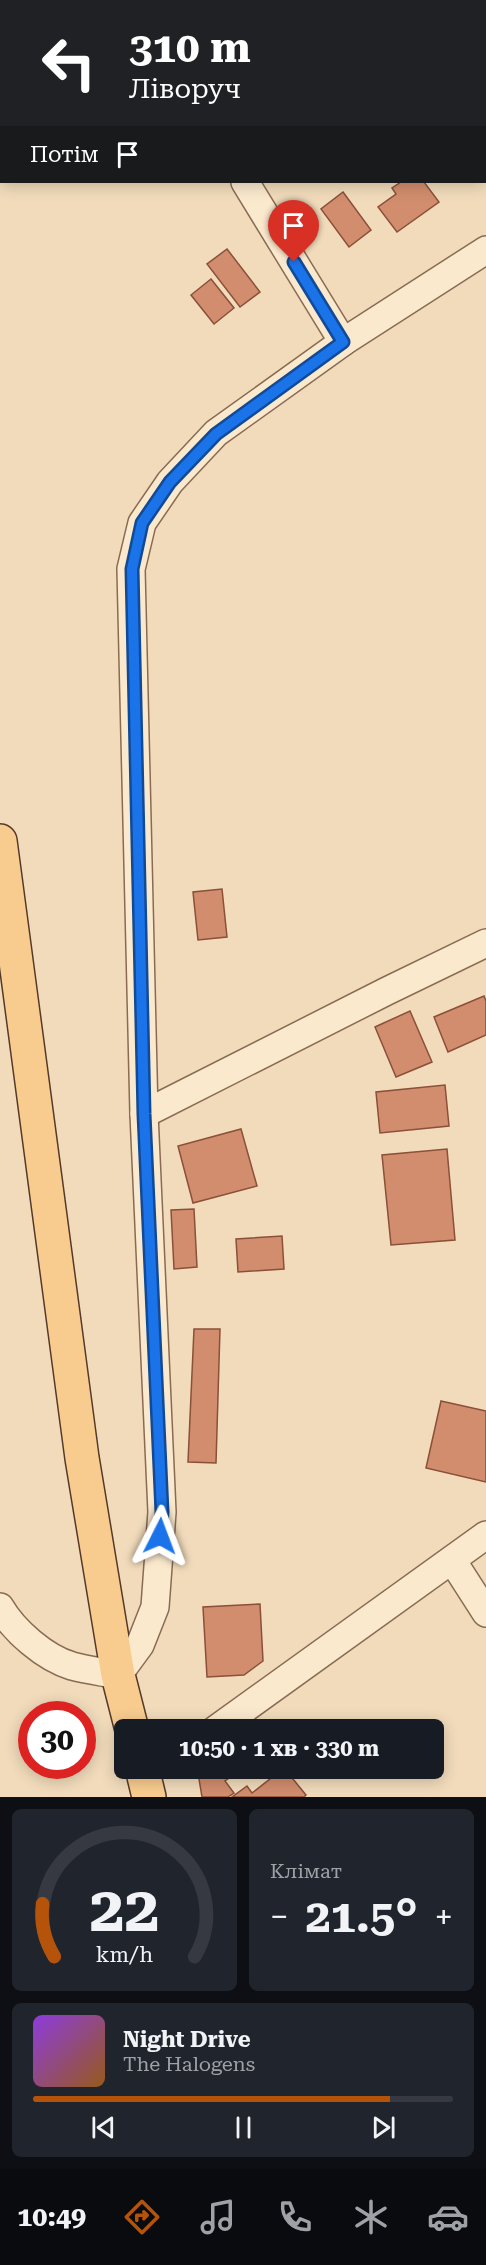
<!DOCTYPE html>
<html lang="uk">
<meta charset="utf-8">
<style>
:root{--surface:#171b24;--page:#20242c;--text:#f1f3f6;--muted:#9ea1a6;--line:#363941;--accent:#b45309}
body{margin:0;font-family:"Roboto Serif",serif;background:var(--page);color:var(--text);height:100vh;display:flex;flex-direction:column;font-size:22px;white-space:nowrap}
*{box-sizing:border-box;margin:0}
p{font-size:20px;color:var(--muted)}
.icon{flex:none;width:33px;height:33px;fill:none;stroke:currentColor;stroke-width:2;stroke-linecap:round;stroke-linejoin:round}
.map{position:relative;height:1797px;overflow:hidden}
.side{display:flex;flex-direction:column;gap:12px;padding:12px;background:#0d0f14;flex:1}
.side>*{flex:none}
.hud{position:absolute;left:0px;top:0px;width:486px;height:183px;box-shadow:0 3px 15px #0003;background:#202124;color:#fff;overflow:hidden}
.speed{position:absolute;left:18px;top:1701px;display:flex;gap:12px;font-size:30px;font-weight:700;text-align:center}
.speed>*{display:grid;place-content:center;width:78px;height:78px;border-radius:50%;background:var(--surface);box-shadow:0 3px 15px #0003;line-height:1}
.speed .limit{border:9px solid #d22;background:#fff;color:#111}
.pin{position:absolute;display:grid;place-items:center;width:51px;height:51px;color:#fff;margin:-62px -26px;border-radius:50% 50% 50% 0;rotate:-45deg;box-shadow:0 0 6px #0007}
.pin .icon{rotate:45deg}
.me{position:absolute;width:66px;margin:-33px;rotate:3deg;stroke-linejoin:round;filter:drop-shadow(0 0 4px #0008)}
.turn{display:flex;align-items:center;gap:21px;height:126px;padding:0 30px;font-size:27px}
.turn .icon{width:78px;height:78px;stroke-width:2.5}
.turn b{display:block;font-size:42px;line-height:51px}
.then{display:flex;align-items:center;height:57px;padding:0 30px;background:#0003;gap:12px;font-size:22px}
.big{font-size:45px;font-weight:700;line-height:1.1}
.side .card{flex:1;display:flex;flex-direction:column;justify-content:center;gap:9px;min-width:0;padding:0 21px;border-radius:9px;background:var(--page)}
.side .dial{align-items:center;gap:0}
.dial svg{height:156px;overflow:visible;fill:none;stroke:var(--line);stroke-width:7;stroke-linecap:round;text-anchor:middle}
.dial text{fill:var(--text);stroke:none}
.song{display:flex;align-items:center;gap:18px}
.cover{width:72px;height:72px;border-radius:9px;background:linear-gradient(135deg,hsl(270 70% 55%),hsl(30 70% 35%))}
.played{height:6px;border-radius:3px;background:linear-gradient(90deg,var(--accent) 85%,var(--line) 85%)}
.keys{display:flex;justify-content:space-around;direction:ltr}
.heat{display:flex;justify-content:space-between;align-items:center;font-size:33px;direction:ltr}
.side .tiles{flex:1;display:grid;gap:12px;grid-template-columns:1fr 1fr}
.card:last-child{grid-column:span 2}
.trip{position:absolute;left:114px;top:1719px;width:330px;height:60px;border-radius:9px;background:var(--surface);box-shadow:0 3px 15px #0003;font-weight:700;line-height:60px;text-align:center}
.tabs{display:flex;height:96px;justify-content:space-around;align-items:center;background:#090b0e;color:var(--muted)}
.tabs .icon{width:42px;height:42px}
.tabs .active{color:var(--accent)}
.tabs b{font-size:27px;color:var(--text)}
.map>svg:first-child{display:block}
.building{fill:#d28d6e;stroke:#8a5038;stroke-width:1.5}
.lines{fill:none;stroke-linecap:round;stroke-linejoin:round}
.minor-casing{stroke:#896b54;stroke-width:30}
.major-casing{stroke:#563929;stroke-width:36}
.minor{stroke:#fbe9ce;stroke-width:27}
.major{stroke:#f8cc8f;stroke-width:33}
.rail-casing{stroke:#37251a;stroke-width:7}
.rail{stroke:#f8e6cb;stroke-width:4.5;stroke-dasharray:14;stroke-linecap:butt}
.route-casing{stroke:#114b97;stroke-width:15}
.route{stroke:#1a73e8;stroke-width:10}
</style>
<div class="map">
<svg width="486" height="1797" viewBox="0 0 486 1797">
<rect width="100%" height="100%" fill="#f1dbbb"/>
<g class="building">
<path d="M401,182H424L439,202L397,232L378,207L396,194L392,188Z"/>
<path d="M343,192L371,230L349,247L321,209Z"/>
<path d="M227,249L260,292L240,307L207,264Z"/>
<path d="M211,279L234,308L214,324L191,295Z"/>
<path d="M222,889L227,937L198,940L193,892Z"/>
<path d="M484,996L486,1001V1035L448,1052L434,1017Z"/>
<path d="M410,1011L432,1062L396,1077L375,1027Z"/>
<path d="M445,1085L449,1126L380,1133L376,1092Z"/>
<path d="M241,1129L257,1186L193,1203L178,1146Z"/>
<path d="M447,1149L455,1240L391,1245L382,1155Z"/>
<path d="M194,1209L197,1267L174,1269L171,1210Z"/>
<path d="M282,1236L284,1269L238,1272L236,1239Z"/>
<path d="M194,1329H220L216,1463L188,1462Z"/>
<path d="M441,1401L486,1411V1482L426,1468Z"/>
<path d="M260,1604L263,1661L244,1675L207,1677L203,1607Z"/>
<path d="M205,1768H243L225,1781L234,1793L228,1797H202L198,1773Z"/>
<path d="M284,1768L306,1795L304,1797H232L247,1786L252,1793Z"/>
</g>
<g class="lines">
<defs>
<g id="minor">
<path d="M245,182L343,342"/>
<path d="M144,1114L387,991L486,943"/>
<path d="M452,1560L486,1613"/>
<path d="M0,1607C14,1631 45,1658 72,1666C87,1670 103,1672 118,1675L140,1645L155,1607L162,1512L144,1114L131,569L142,523L170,482L216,433L343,342L486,250"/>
<path d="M215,1730L486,1535"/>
</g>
<g id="major">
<path d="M0,841L82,1458L118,1675L132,1730"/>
<path d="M142,1768L149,1797"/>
</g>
</defs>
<use href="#minor" class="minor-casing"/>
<use href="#major" class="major-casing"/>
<use href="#minor" class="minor"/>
<use href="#major" class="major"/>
<defs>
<g id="rail">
<path d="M45,2L47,0"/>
<path d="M0,30L2,29"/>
</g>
</defs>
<use href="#rail" class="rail-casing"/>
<use href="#rail" class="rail"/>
</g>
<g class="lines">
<defs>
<path id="route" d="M160,1536L162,1512L144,1114L132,569L142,523L170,482L216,434L343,342L294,262"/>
</defs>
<use href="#route" class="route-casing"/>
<use href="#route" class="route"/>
</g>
</svg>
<div class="speed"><div class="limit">30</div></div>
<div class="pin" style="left:294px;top:262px;background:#d93025"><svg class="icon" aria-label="arrive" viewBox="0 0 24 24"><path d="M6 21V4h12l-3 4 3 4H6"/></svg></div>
<svg class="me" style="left:160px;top:1536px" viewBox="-20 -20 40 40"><path d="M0-17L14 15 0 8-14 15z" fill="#1a73e8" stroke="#fff" stroke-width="4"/></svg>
<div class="trip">10:50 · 1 хв · 330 m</div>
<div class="hud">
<div class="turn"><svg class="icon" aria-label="left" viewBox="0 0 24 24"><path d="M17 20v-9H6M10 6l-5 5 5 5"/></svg><div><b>310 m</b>Ліворуч</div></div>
<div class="then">Потім<svg class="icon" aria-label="arrive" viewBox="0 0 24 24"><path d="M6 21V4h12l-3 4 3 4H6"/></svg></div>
</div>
</div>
<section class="side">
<div class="tiles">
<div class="card dial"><svg viewBox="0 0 100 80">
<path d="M14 69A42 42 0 1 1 86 69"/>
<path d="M14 69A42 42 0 0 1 8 42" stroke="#b45309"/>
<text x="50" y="56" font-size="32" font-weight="700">22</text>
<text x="50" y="72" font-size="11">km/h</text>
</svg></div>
<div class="card"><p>Клімат</p>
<div class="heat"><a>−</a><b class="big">21.5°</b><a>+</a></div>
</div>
<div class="card">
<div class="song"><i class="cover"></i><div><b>Night Drive</b><p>The Halogens</p></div></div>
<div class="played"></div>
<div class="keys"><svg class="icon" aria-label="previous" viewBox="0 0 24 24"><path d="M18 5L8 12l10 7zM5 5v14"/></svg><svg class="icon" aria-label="pause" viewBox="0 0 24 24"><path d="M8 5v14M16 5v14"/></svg><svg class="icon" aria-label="next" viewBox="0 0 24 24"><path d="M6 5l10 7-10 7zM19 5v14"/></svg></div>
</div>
</div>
</section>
<nav class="tabs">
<b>10:49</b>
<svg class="icon active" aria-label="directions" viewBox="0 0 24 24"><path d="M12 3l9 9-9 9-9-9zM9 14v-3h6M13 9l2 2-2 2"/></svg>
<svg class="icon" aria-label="music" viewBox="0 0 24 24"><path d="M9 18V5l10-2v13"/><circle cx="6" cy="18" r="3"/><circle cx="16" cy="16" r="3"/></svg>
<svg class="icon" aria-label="phone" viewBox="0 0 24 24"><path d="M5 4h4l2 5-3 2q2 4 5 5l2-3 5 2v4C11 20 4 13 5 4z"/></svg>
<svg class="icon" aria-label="climate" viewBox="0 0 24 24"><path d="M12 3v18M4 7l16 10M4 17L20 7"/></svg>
<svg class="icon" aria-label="car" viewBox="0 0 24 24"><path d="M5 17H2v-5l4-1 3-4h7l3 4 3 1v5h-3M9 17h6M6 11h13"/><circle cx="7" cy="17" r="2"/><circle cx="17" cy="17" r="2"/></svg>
</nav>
